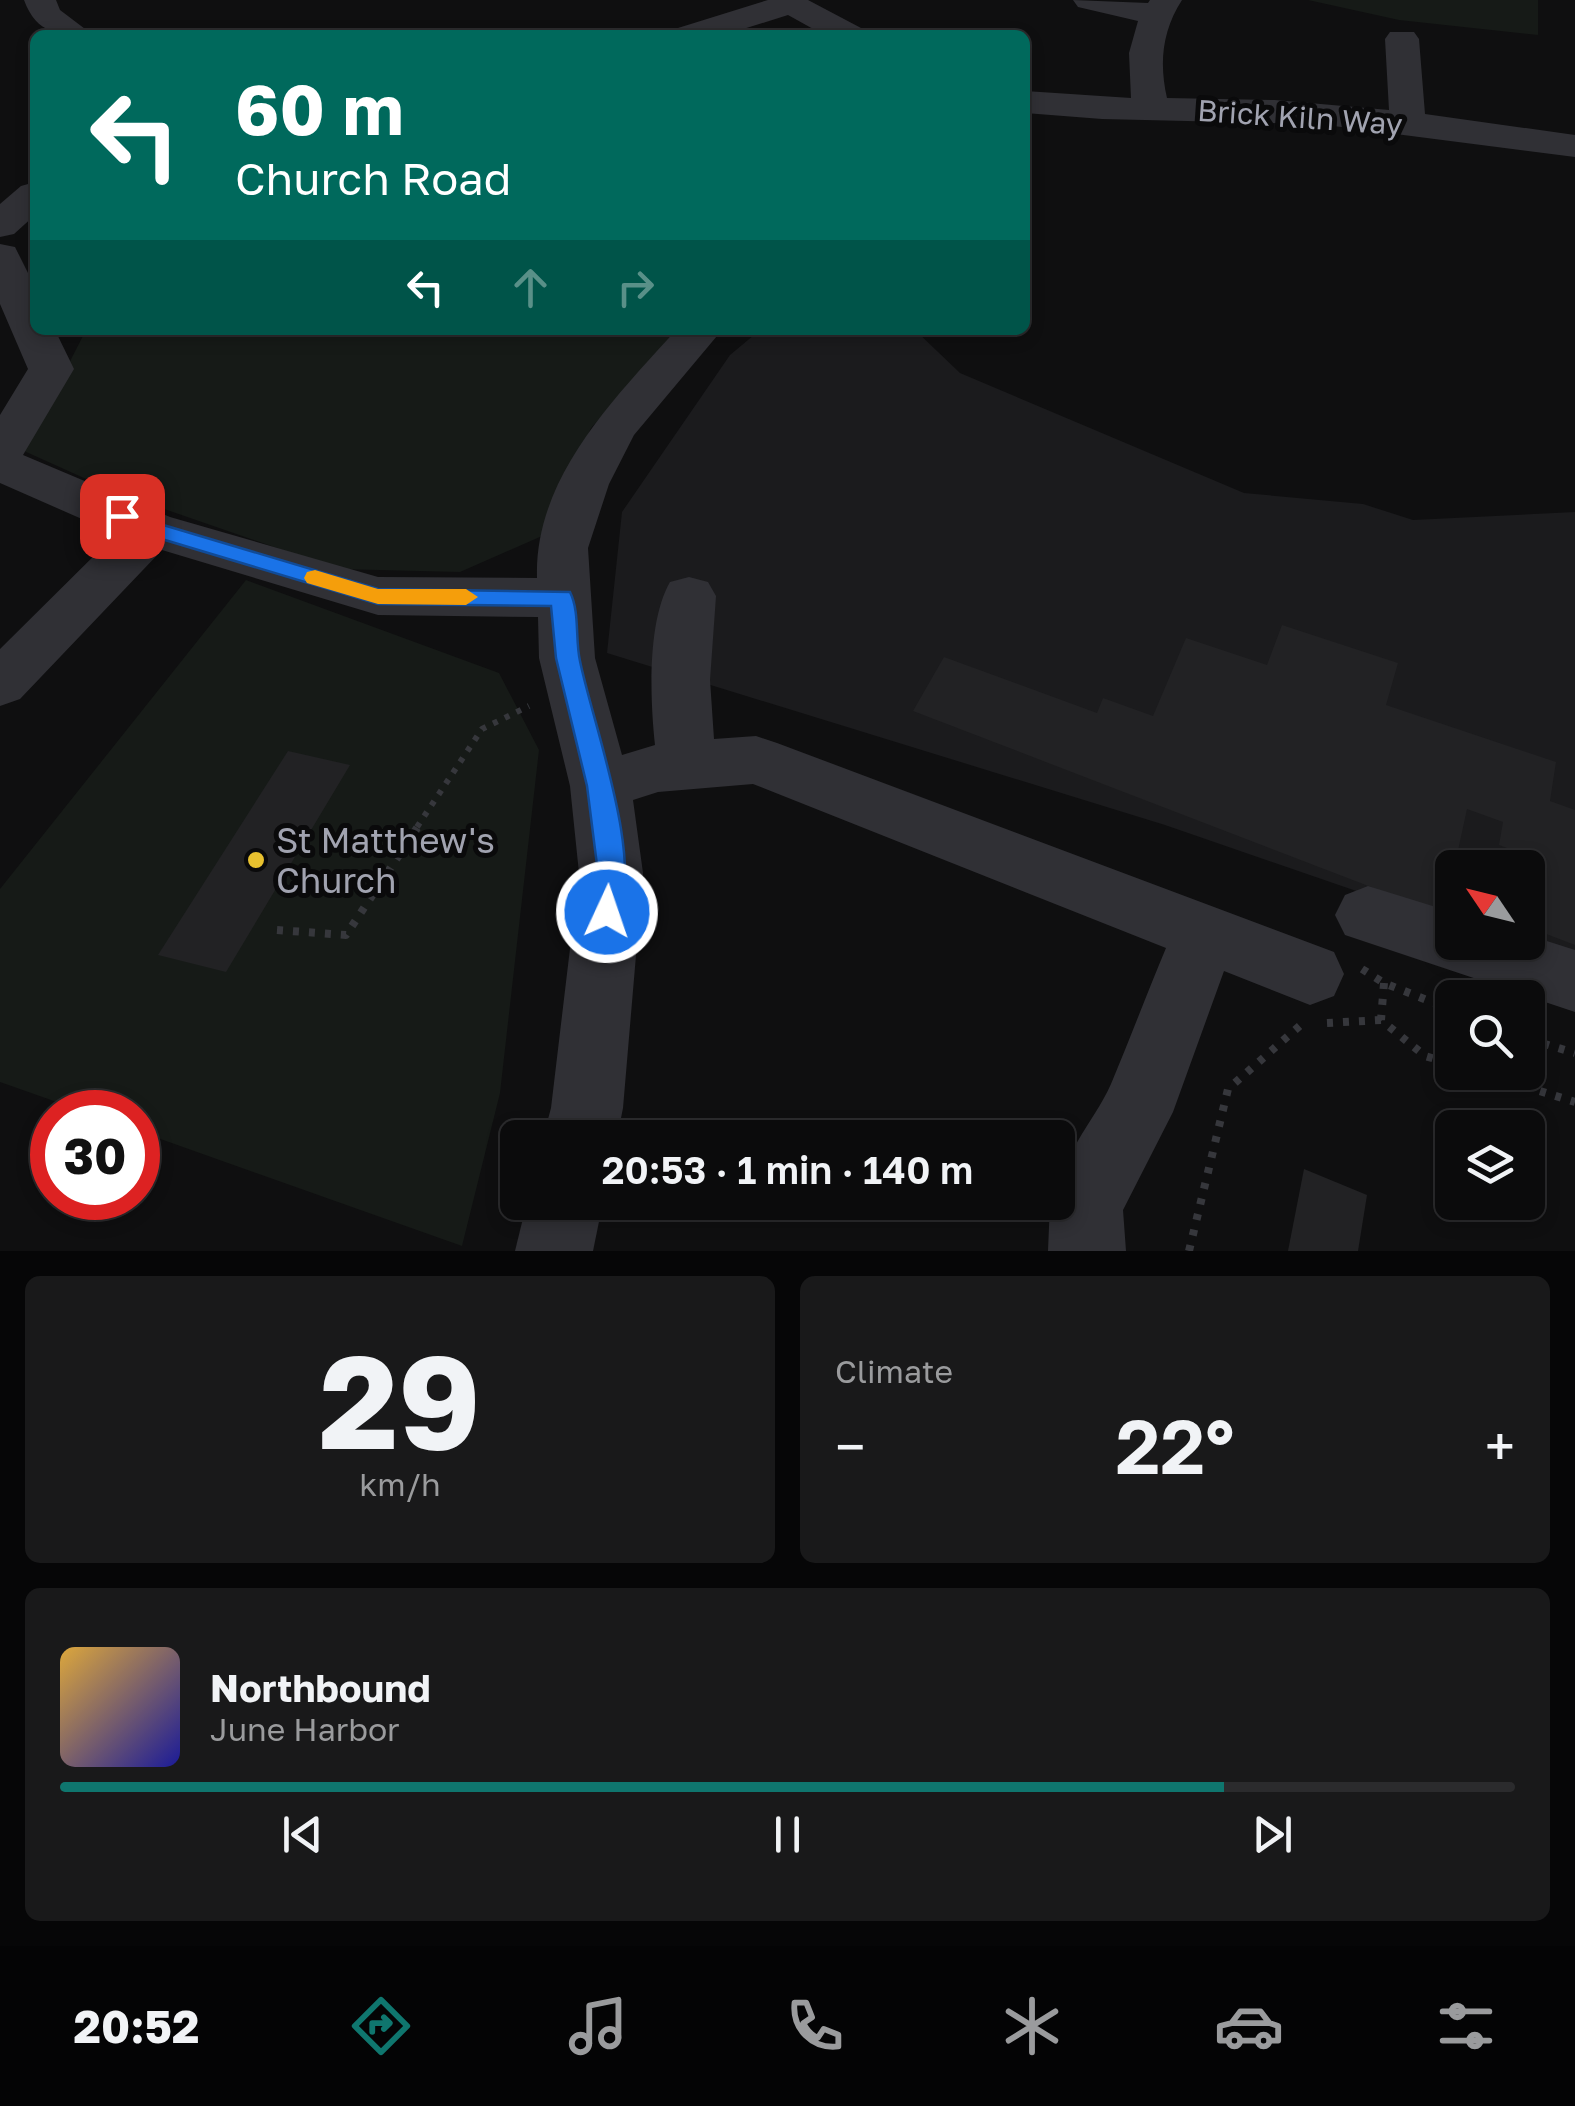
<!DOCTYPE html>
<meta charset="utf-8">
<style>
:root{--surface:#0b0b0c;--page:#19191a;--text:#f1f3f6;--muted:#9a9b9d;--line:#2b2b2d;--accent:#0f766e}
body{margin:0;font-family:"Golos Text",sans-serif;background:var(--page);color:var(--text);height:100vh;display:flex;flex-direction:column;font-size:38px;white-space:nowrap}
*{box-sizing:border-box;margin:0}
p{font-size:32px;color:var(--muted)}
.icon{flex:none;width:55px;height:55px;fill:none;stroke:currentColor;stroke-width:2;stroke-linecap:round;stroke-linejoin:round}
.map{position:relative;height:1251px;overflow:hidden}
.sheet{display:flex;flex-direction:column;gap:25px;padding:25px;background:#060607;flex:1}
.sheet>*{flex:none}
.guide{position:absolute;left:30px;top:30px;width:1000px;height:305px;border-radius:15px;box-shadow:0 5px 15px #0003,0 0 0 2px var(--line);background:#00695c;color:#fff;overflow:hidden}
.needle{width:65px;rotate:305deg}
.tools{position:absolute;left:1435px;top:850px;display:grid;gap:20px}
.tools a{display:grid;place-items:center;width:110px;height:110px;border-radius:15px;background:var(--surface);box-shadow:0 5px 15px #0003,0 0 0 2px var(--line);font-size:50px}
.speed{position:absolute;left:30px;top:1090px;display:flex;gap:20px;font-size:50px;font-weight:700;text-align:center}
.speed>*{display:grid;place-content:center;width:130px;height:130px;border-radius:50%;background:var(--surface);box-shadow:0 5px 15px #0003,0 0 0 2px var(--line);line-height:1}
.speed .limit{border:15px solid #d22;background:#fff;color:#111}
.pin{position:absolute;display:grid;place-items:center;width:85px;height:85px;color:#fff;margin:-42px;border-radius:20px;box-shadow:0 5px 15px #0006}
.me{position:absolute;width:110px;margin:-55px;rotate:3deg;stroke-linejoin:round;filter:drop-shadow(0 0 8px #0008)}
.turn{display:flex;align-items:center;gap:35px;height:210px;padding:0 40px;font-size:45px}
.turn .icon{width:130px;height:130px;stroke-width:2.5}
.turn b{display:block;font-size:70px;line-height:85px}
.lanes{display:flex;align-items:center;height:95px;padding:0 40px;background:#0003;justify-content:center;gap:50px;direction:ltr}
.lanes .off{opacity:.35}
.big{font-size:75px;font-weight:600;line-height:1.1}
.sheet .card{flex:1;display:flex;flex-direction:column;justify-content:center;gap:15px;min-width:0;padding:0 35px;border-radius:15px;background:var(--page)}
.sheet .dial{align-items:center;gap:0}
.dial b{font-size:130px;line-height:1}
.song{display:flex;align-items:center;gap:30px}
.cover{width:120px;height:120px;border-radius:15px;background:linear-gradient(135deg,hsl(40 70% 55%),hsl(240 70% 35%))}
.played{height:10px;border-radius:5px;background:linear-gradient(90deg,var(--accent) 80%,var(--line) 80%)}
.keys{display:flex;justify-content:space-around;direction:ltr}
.heat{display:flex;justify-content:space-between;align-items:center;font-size:55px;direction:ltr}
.sheet .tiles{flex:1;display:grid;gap:25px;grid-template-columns:1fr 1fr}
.card:last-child{grid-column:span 2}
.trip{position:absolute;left:500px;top:1120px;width:575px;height:100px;border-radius:15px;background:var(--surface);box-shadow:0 5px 15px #0003,0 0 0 2px var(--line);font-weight:600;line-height:100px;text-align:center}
.dock{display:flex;height:160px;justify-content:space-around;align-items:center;background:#040405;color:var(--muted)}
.dock .icon{width:70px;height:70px}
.dock .active{color:var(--accent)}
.dock b{font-size:45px;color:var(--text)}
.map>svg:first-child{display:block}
.built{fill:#1b1b1d}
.green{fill:#161a17}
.building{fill:#222224}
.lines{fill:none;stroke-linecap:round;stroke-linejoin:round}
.path-far1{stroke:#36373c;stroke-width:6;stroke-dasharray:5 8;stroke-linecap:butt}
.path{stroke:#36373c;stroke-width:8;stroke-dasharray:6 10;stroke-linecap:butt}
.minor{fill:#303035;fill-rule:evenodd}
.route{fill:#1a73e8;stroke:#114b97;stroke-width:2.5}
.slow{fill:#f59e0b}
.poi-dot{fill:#e8c12f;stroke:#0a0a0b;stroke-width:4}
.labels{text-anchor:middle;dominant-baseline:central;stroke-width:10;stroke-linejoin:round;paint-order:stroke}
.far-street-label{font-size:30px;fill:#a1a3b0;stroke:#0a0a0b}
.poi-label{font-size:35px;fill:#a1a3b0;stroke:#0a0a0b;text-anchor:start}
</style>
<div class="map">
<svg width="1575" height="1251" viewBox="0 0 1575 1251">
<rect width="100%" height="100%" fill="#0f0f10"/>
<path class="built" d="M760,330H915L960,373L1244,493L1363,504L1413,520L1575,512V955L1528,942V868H1452V924L1165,825L607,653L622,512L730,355Z"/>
<g class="green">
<path d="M1308,0H1538V35L1399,20Z"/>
<path d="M86,330H680L591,428L542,536L460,572L338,569L115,492L24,451Z"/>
<path d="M246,580L499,673L539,750L500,1093L462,1246L138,1131V1112H85L0,1082V889Z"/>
</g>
<g class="building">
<path d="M1282,625L1398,663L1386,705L1556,762L1550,801L1575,810V945L1528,927L1526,855L1499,845L1503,822L1467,809L1444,915L913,711L944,657L1097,713L1103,698L1153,716L1186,638L1267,665Z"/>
<path d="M288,751L350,765L226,972L158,955Z"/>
<path d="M1304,1169L1367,1195L1358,1251H1288Z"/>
</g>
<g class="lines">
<path class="path-far1" d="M417,827L482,729L529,706"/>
<g class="path">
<path d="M277,930L346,935L419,825"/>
<path d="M1362,969L1384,983L1452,1010"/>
<path d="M1384,983L1381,1020L1425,1056L1452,1064"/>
<path d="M1327,1023L1381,1020"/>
<path d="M1528,1039L1575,1053"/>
<path d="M1479,1072L1575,1102"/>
<path d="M1189,1251L1228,1089L1304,1022"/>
</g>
<g class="minor">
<path d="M24,0H56L60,10L93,35C59,35 37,35 24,0Z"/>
<path d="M768,0H808L861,28L866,35H824L788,15L724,35H673L678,28Z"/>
<path d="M1073,0L1148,3L1150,0H1182C1162,31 1159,63 1167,98L1275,100L1389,110L1385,39L1390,32H1414L1419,39L1425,114L1575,135V157L1318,124L1102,119L1025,113V91L1131,98L1129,53L1138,21L1078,7Z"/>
<path d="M35,182V215L14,234L0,237V204L21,186Z"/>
<path d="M0,244L15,247L35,287V330H55L74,369L23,455L170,517L378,577L537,578C534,478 614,399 676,330H722L634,435L609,484L588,548L595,658L622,755L655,745C650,699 647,622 670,582L689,577L708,582L716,596L710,680L714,739L756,736L777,743L1334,952L1344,974L1334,996L1310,1005L1224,971L1173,1112L1123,1210L1126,1251H1048L1050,1202H1058C1058,1157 1093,1124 1111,1084C1130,1039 1147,993 1166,948L753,784L658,792L633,800L643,873L623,1108L617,1138H543L551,1108L579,873L570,786L539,658L538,617L378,615L162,550L20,699L0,706V649L116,534L0,483V415L28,369L0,304Z"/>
<path d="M1368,886L1452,912V942H1528V935L1575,950V1012L1345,935L1335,915L1345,895Z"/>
<path d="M527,1202H603L593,1251H515Z"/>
</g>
</g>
<path class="route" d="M122,509L160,524L378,589L570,592C580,612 575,639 580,661C593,725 645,861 617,920L607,924L597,920L593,912L598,873L587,786L556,658L551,606L378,604L145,534L111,516Z"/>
<path class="slow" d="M315,570L378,589H466L478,597L466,605L378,604L307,583L304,578L307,572Z"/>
<circle class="poi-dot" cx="256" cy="860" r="10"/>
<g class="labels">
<g class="far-street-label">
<text transform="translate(1300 117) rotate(4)">Brick Kiln Way</text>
</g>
<g class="poi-label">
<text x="276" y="840">St Matthew's<tspan x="276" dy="40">Church</tspan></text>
</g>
</g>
</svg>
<div class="tools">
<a><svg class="needle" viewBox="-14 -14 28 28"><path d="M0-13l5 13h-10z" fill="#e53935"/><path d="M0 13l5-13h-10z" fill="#9a9b9d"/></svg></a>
<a><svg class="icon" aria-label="search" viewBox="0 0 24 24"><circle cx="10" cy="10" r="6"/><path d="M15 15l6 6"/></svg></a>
<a><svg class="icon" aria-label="layers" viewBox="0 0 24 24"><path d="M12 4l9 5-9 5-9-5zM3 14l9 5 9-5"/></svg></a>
</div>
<div class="speed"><div class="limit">30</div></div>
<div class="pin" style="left:122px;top:516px;background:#d93025"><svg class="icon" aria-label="arrive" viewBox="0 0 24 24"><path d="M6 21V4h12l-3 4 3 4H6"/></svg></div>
<svg class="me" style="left:607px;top:912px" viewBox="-20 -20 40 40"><circle r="17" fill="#1a73e8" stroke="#fff" stroke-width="3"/><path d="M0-11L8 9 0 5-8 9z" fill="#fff"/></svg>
<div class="trip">20:53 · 1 min · 140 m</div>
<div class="guide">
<div class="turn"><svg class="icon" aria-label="left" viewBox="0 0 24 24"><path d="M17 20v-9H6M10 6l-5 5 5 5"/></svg><div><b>60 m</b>Church Road</div></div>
<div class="lanes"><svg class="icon" aria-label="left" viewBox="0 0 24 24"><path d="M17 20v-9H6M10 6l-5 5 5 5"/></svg><svg class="icon off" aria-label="ahead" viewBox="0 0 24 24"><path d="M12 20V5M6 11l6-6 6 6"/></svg><svg class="icon off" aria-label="right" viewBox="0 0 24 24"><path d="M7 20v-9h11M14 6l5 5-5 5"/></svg></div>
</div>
</div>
<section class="sheet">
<div class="tiles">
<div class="card dial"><b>29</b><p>km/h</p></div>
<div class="card"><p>Climate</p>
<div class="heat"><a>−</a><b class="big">22°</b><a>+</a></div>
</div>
<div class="card">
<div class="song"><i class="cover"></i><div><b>Northbound</b><p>June Harbor</p></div></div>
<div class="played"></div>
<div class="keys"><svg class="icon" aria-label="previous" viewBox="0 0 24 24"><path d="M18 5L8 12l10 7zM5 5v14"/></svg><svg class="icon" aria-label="pause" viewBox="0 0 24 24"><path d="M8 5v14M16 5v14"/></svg><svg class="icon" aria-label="next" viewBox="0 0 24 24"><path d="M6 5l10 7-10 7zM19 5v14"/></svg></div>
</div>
</div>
</section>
<nav class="dock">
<b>20:52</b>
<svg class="icon active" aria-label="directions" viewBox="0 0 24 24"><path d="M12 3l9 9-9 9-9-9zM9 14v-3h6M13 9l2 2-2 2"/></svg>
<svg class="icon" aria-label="music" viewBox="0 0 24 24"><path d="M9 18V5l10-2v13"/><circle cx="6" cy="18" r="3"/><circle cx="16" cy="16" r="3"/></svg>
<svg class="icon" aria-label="phone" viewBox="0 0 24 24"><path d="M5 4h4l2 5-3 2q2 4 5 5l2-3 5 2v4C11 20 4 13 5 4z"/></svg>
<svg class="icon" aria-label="climate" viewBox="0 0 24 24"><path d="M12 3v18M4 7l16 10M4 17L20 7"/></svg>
<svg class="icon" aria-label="car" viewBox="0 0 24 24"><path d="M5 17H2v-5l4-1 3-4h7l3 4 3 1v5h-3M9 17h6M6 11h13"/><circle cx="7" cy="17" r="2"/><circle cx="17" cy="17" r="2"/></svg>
<svg class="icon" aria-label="filters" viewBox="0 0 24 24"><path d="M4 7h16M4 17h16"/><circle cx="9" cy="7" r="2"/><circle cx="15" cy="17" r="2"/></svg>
</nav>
